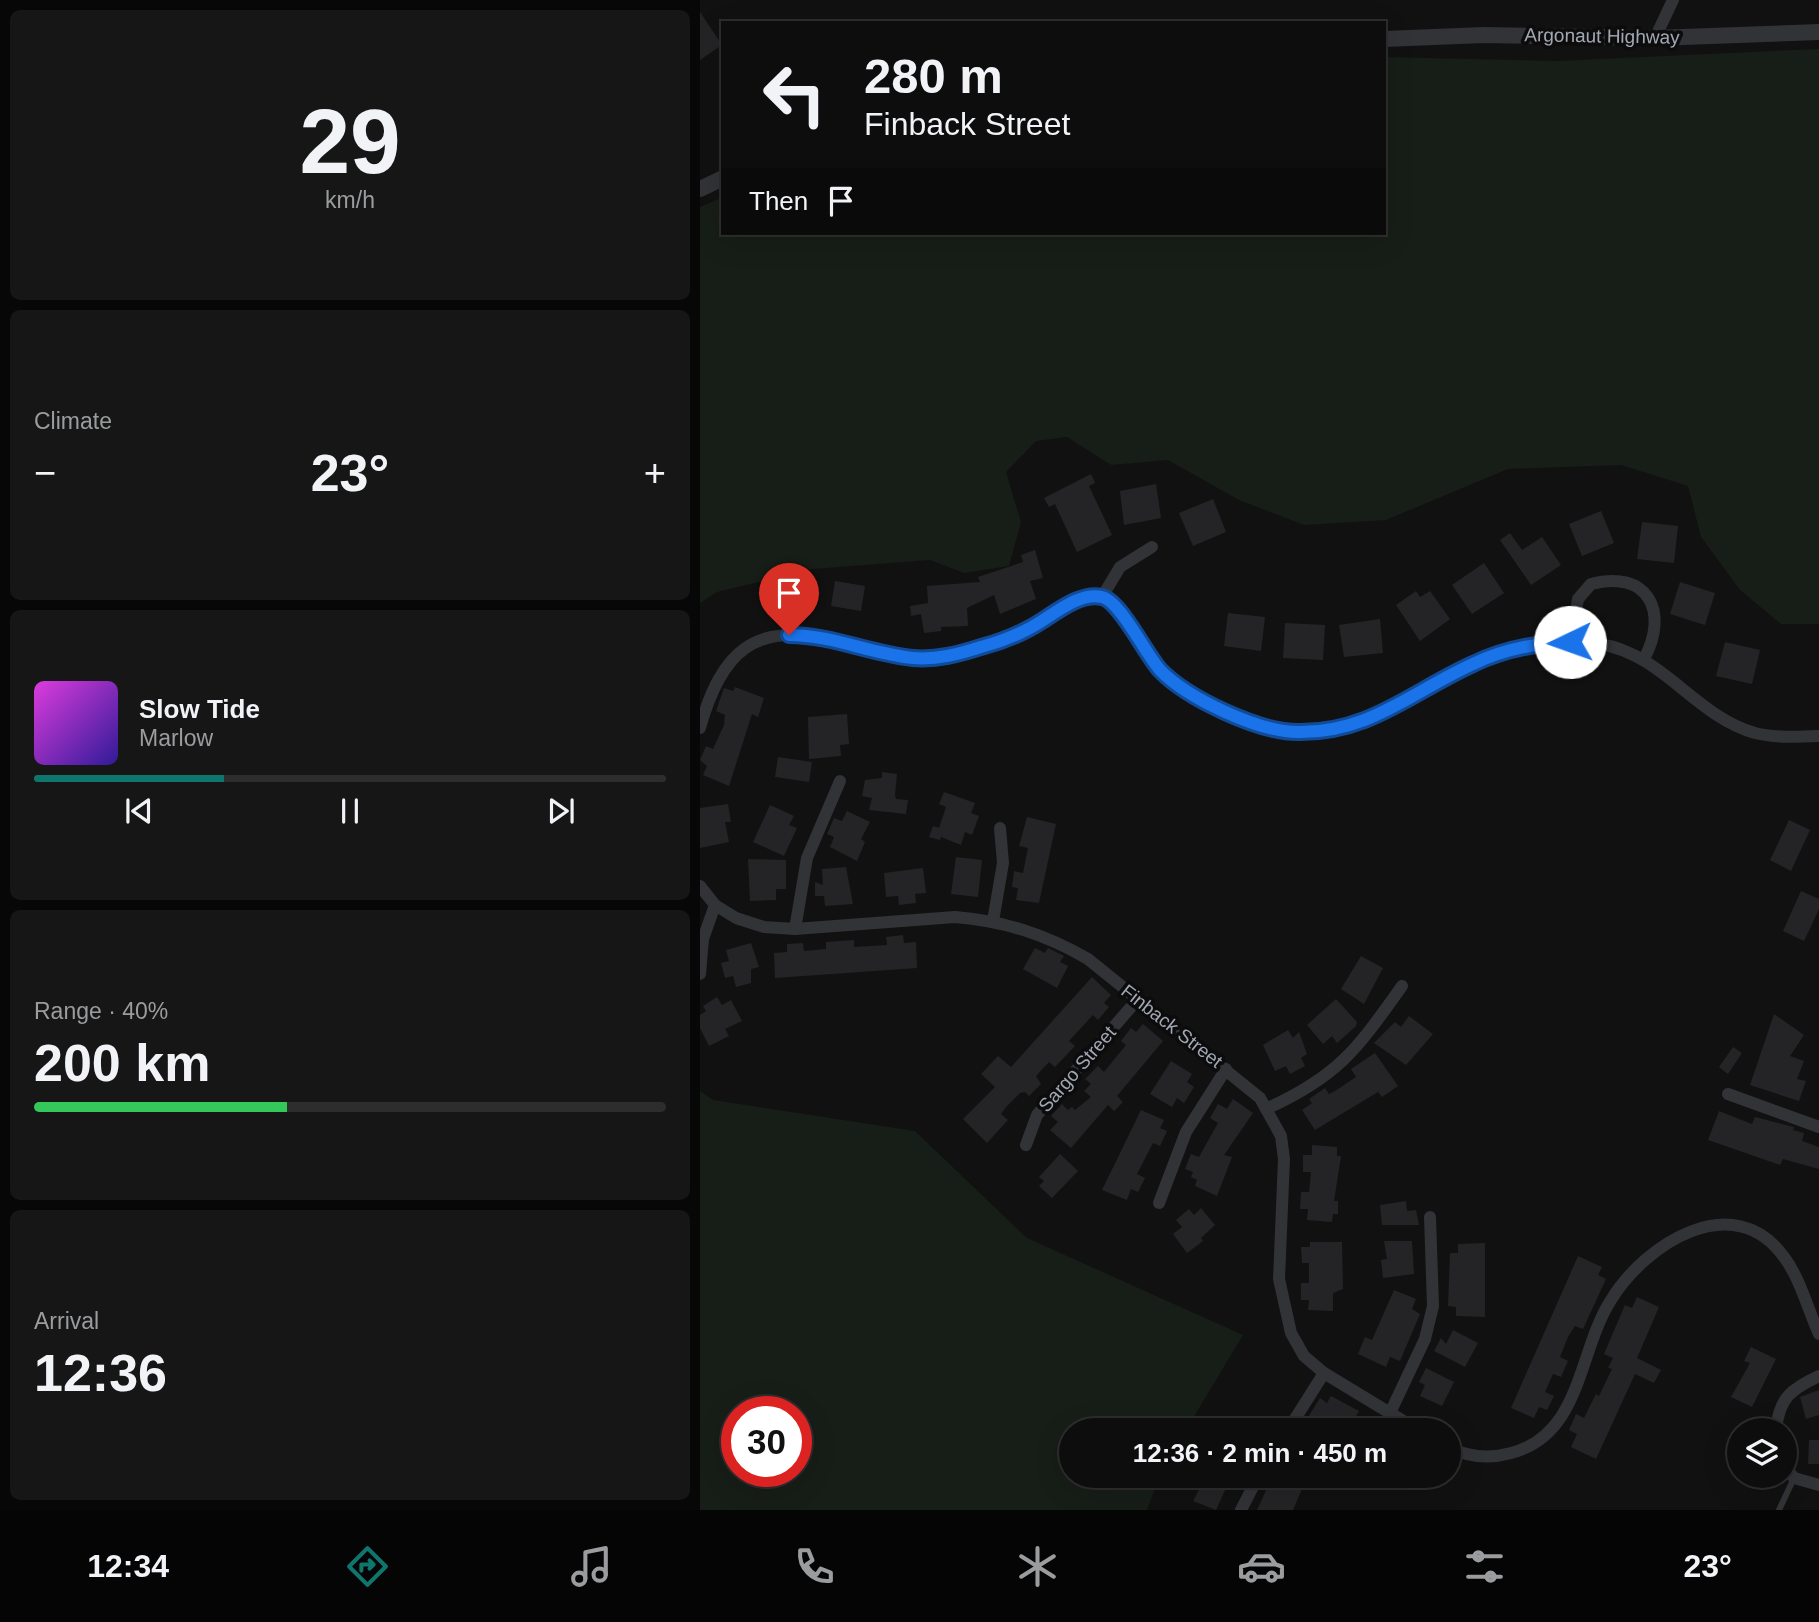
<!DOCTYPE html>
<meta charset="utf-8">
<style>
:root{--surface:#0d0d0e;--page:#161617;--text:#f1f3f6;--muted:#9a9c9e;--line:#2d2d2e;--accent:#0f766e}
body{margin:0;font-family:Helvetica,sans-serif;background:var(--page);color:var(--text);height:100vh;display:flex;flex-direction:column;font-size:26px;white-space:nowrap}
*{box-sizing:border-box;margin:0}
p{font-size:23px;color:var(--muted)}
.icon{flex:none;width:38px;height:38px;fill:none;stroke:currentColor;stroke-width:2;stroke-linecap:round;stroke-linejoin:round}
.map{position:relative;flex:1;overflow:hidden}
.panel{display:flex;flex-direction:column;gap:10px;padding:10px;background:#070708;width:700px}
.panel>*{flex:none}
.guide{position:absolute;left:21px;top:21px;width:665px;height:214px;border-radius:0px;box-shadow:0 7px 28px #0002,0 0 0 2px var(--line);background:#0d0d0e;color:var(--text);overflow:hidden}
.tools{position:absolute;left:1027px;top:1418px;display:grid;gap:14px}
.tools a{display:grid;place-items:center;width:70px;height:70px;border-radius:50%;background:var(--surface);box-shadow:0 7px 28px #0002,0 0 0 2px var(--line);font-size:35px}
.speed{position:absolute;left:21px;top:1396px;display:flex;gap:14px;font-size:35px;font-weight:700;text-align:center}
.speed>*{display:grid;place-content:center;width:91px;height:91px;border-radius:50%;background:var(--surface);box-shadow:0 7px 28px #0002,0 0 0 2px var(--line);line-height:1}
.speed .limit{border:10px solid #d22;background:#fff;color:#111}
.pin{position:absolute;display:grid;place-items:center;width:60px;height:60px;color:#fff;margin:-72px -30px;border-radius:50% 50% 50% 0;rotate:-45deg;box-shadow:0 0 7px #0007}
.pin .icon{rotate:45deg}
.me{position:absolute;width:77px;margin:-38px;rotate:267deg;stroke-linejoin:round;filter:drop-shadow(0 0 5px #0008)}
.turn{display:flex;align-items:center;gap:24px;height:147px;padding:0 28px;font-size:32px}
.turn .icon{width:91px;height:91px;stroke-width:2.5}
.turn b{display:block;font-size:49px;line-height:60px}
.then{display:flex;align-items:center;height:66px;padding:0 28px;background:#0003;gap:14px;font-size:26px}
.big{font-size:52px;font-weight:800;line-height:1.1}
.panel .card{flex:1;display:flex;flex-direction:column;justify-content:center;gap:10px;min-width:0;padding:0 24px;border-radius:10px;background:var(--page)}
.panel .dial{align-items:center;gap:0}
.dial b{font-size:91px;line-height:1}
.song{display:flex;align-items:center;gap:21px}
.cover{width:84px;height:84px;border-radius:10px;background:linear-gradient(135deg,hsl(300 70% 55%),hsl(250 70% 35%))}
.played{height:7px;border-radius:4px;background:linear-gradient(90deg,var(--accent) 30%,var(--line) 30%)}
.keys{display:flex;justify-content:space-around;direction:ltr}
.heat{display:flex;justify-content:space-between;align-items:center;font-size:38px;direction:ltr}
.charge{height:10px;border-radius:5px;background:linear-gradient(90deg,#34c759 40%,var(--line) 0)}
.trip{position:absolute;left:359px;top:1418px;width:402px;height:70px;border-radius:35px;background:var(--surface);box-shadow:0 7px 28px #0002,0 0 0 2px var(--line);font-weight:800;line-height:70px;text-align:center}
.dock{display:flex;height:112px;justify-content:space-around;align-items:center;background:#050506;color:var(--muted)}
.dock .icon{width:49px;height:49px}
.dock .selected{color:var(--accent)}
.dock b{font-size:32px;color:var(--text)}
main{display:flex;flex:1;min-height:0}
.map>svg:first-child{display:block}
.green{fill:#171d17;fill-rule:evenodd}
.building{fill:#242426}
.lines{fill:none;stroke-linecap:round;stroke-linejoin:round}
.service{stroke:#323337;stroke-width:6}
.minor{stroke:#323337;stroke-width:12}
.tertiary{stroke:#323337;stroke-width:16}
.route-casing{stroke:#114b97;stroke-width:18}
.route{stroke:#1a73e8;stroke-width:12}
.labels{text-anchor:middle;dominant-baseline:central;stroke-width:7;stroke-linejoin:round;paint-order:stroke}
.street-label{font-size:19px;fill:#a2a8b3;stroke:#0c0c0d}
</style>
<main>
<section class="panel">
<div class="card dial"><b>29</b><p>km/h</p></div>
<div class="card"><p>Climate</p>
<div class="heat"><a>−</a><b class="big">23°</b><a>+</a></div>
</div>
<div class="card">
<div class="song"><i class="cover"></i><div><b>Slow Tide</b><p>Marlow</p></div></div>
<div class="played"></div>
<div class="keys"><svg class="icon" aria-label="previous" viewBox="0 0 24 24"><path d="M18 5L8 12l10 7zM5 5v14"/></svg><svg class="icon" aria-label="pause" viewBox="0 0 24 24"><path d="M8 5v14M16 5v14"/></svg><svg class="icon" aria-label="next" viewBox="0 0 24 24"><path d="M6 5l10 7-10 7zM19 5v14"/></svg></div>
</div>
<div class="card"><p>Range · 40%</p><b class="big">200 km</b><div class="charge"></div></div>
<div class="card"><p>Arrival</p><b class="big">12:36</b></div>
</section>
<div class="map">
<svg width="1119" height="1510" viewBox="0 0 1119 1510">
<rect width="100%" height="100%" fill="#111112"/>
<g class="green">
<path d="M1119,49V624H1081L1040,590L1001,537L988,486L921,465L808,469L686,520L604,525L539,500L468,460L411,465L367,437L336,441L306,472L321,522L309,566L264,573L230,560L113,569L17,592L0,603V207L23,197V233H684V57L856,61Z"/>
<path d="M0,1091L13,1100L215,1131L327,1238L543,1335L486,1430H371V1475H460L447,1510H0ZM37,1412H96V1472H37Z"/>
</g>
<g class="building">
<path d="M0,12L22,45L0,60Z"/>
<path d="M391,474L395,483L389,486L412,535L377,552L355,504L349,507L344,498Z"/>
<path d="M456,484L461,518L424,525L420,491Z"/>
<path d="M513,499L526,532L493,546L479,513Z"/>
<path d="M901,511L914,543L882,556L869,524Z"/>
<path d="M942,522L978,526L974,563L937,559Z"/>
<path d="M810,533L822,550L842,537L861,565L831,585L800,540Z"/>
<path d="M335,550L343,578L330,581L336,599L300,614L294,595L267,608L268,626L241,627V631L224,633L221,614L211,616L210,606L228,603L227,586L280,582L278,577L323,562L321,555Z"/>
<path d="M784,563L804,593L772,614L752,585Z"/>
<path d="M135,581L165,586L161,611L131,606Z"/>
<path d="M980,582L1015,593L1005,625L970,614Z"/>
<path d="M716,591L720,597L730,591L750,619L720,641L696,605Z"/>
<path d="M528,613L565,617L561,651L524,646Z"/>
<path d="M680,619L683,653L644,657L639,625Z"/>
<path d="M585,623L625,625L623,660L583,658Z"/>
<path d="M1025,642L1060,650L1052,684L1016,676Z"/>
<path d="M35,687L64,698L58,717L52,714L29,786L3,775L7,766L0,760L6,746L13,749L24,725L25,715L16,711L24,688L33,691Z"/>
<path d="M147,714L149,744L140,745L141,756L109,759L108,717Z"/>
<path d="M78,757L112,762L109,782L75,777Z"/>
<path d="M182,772L197,774L195,795L196,799L208,800L206,814L169,810L172,798L162,796L165,780L182,778Z"/>
<path d="M244,792L275,803L271,813L279,816L272,835L265,832L261,845L241,837L240,840L229,837L233,826L239,828L246,807L239,804Z"/>
<path d="M28,804L31,822H25L29,842L0,848V808Z"/>
<path d="M70,805L94,816L89,825L97,828L84,856L53,842Z"/>
<path d="M147,811L170,822L161,839L165,842L157,861L130,847L134,837L127,834L134,818L142,821Z"/>
<path d="M327,817L356,824L339,903L316,900L318,888L312,887L314,871L323,873L328,848L319,846Z"/>
<path d="M1089,820L1110,830L1091,871L1070,860Z"/>
<path d="M256,857L282,860L278,897L251,894Z"/>
<path d="M48,859L86,860V889H76V900L50,901Z"/>
<path d="M146,867L153,904L125,906L124,896H115V882L123,885L122,869Z"/>
<path d="M223,868L226,893L215,894L216,903L199,905L198,896L186,897L184,873Z"/>
<path d="M1101,891L1119,899V909L1104,941L1083,931Z"/>
<path d="M203,935L204,943L216,942L217,968L75,978L74,953L87,952V944L103,943L104,951L126,949V942L154,940V947L187,945L186,937Z"/>
<path d="M51,943L59,967L51,969V983L36,987L33,976L25,978L21,963L29,961L26,950Z"/>
<path d="M335,948L345,953L348,948L364,956L360,962L368,966L357,988L323,969Z"/>
<path d="M661,956L683,968L664,1004L641,989Z"/>
<path d="M392,977L411,995L404,1003L409,1007L398,1020L393,1015L369,1041L375,1046L355,1067L349,1062L336,1076L341,1084L329,1096L325,1092L320,1093L306,1107L301,1114L308,1120L287,1143L263,1119L295,1087L281,1074L298,1056L311,1067Z"/>
<path d="M17,997L22,1005L31,1000L42,1021L25,1029L29,1036L9,1046L0,1028V1015L6,1011L3,1006Z"/>
<path d="M636,999L657,1022L656,1026L637,1043L632,1036L623,1044L607,1025Z"/>
<path d="M1074,1014L1104,1035L1090,1056L1104,1061L1097,1079L1106,1081L1099,1101L1050,1085Z"/>
<path d="M709,1016L733,1034L706,1065L674,1043L695,1022L701,1027Z"/>
<path d="M443,1024L463,1041L417,1096L423,1102L414,1111L408,1105L371,1148L350,1130L358,1122L351,1116L362,1104L368,1110L372,1107L375,1110L391,1097L384,1091L391,1084L385,1079L398,1066L404,1072L426,1045L421,1041L431,1028L436,1032Z"/>
<path d="M588,1030L593,1038L599,1032L607,1054L601,1058L605,1066L590,1074L586,1066L575,1071L563,1045Z"/>
<path d="M1033,1047L1042,1053L1028,1074L1019,1067Z"/>
<path d="M675,1053L698,1086L682,1097L678,1092L615,1130L602,1110L612,1103L609,1099L625,1088L629,1094L635,1091L656,1077L651,1069Z"/>
<path d="M471,1061L492,1074L487,1082L494,1087L484,1103L477,1098L472,1107L450,1094Z"/>
<path d="M533,1099L553,1113L524,1155L532,1157L517,1196L495,1186L497,1180L491,1177L493,1172L485,1169L491,1154L499,1157L518,1123L510,1118L518,1104L527,1109Z"/>
<path d="M441,1110L464,1120L460,1128L467,1131L460,1146L453,1143L437,1174L445,1178L438,1192L431,1189L427,1200L402,1190Z"/>
<path d="M1019,1111L1052,1124L1055,1117L1094,1127L1093,1130L1104,1133L1102,1141L1119,1147V1169L1083,1159L1080,1165L1008,1140Z"/>
<path d="M612,1145L637,1147V1156H641L634,1201H638V1214H633L632,1222L607,1220L608,1209H600L601,1192H609L611,1172H603V1155H612Z"/>
<path d="M360,1154L378,1171L352,1198L339,1186L344,1181L339,1177Z"/>
<path d="M706,1201L707,1211L716,1210L719,1225H682L680,1205Z"/>
<path d="M501,1208L515,1225L501,1238L503,1241L487,1253L473,1234L482,1227L476,1220L489,1209L494,1215Z"/>
<path d="M684,1241H712L714,1274L683,1278L681,1260L687,1259Z"/>
<path d="M610,1242H642L643,1289L633,1293V1311L608,1310L609,1300H601V1283H609V1263H602L601,1247H610Z"/>
<path d="M785,1243V1317L756,1316V1307L748,1306L750,1253H758V1244Z"/>
<path d="M878,1256L902,1267L898,1275L906,1279L883,1329L875,1326L868,1337L860,1357L868,1361L861,1377L853,1374L845,1392L854,1396L847,1410L839,1407L834,1418L811,1408Z"/>
<path d="M694,1290L716,1299L712,1309L720,1314L700,1361L690,1357L686,1367L658,1354L665,1337L672,1340Z"/>
<path d="M937,1297L959,1307L937,1358L961,1370L954,1383L935,1374L896,1459L871,1447L877,1434L869,1430L876,1414L884,1418L896,1394L899,1396L912,1369L908,1368L913,1358L904,1354L925,1305L932,1308Z"/>
<path d="M753,1330L778,1343L765,1367L734,1351L741,1338L746,1344Z"/>
<path d="M1051,1347L1076,1359L1052,1407L1031,1397L1050,1363L1044,1361Z"/>
<path d="M726,1368L754,1382L742,1406L720,1396L725,1385L719,1382Z"/>
<path d="M1119,1390V1415L1106,1419L1100,1397Z"/>
<path d="M631,1396L659,1411L652,1424L644,1420L638,1430H600L620,1398L627,1403Z"/>
<path d="M1109,1440H1119V1464H1108Z"/>
<path d="M507,1475H532L516,1510L493,1501Z"/>
<path d="M573,1475H608L593,1510H557Z"/>
</g>
<g class="lines">
<path class="service" d="M1079,1510L1094,1478"/>
<g class="minor">
<path d="M955,38L973,0"/>
<path d="M402,597L420,567L452,547"/>
<path d="M870,642L878,599L891,584C947,569 970,611 944,659"/>
<path d="M0,728C21,652 54,621 135,640C170,648 206,662 243,657C271,653 303,641 328,629C349,619 379,589 404,597C422,603 431,633 442,648C474,690 542,729 597,732C662,735 713,695 768,666C808,645 856,637 900,644C963,654 995,716 1055,733C1075,738 1098,737 1119,736"/>
<path d="M0,886L15,905L36,918L64,927L95,929L255,917C304,921 345,934 388,959L560,1098L581,1136L584,1159L579,1279L591,1333L604,1356L624,1373L718,1430"/>
<path d="M293,921L303,863L300,828"/>
<path d="M95,929L107,858L140,781"/>
<path d="M0,974L3,939L15,905"/>
<path d="M1028,1094L1119,1127"/>
<path d="M566,1109C639,1076 657,1049 702,986"/>
<path d="M326,1145L337,1115L438,999"/>
<path d="M459,1203L486,1132L526,1069"/>
<path d="M690,1413L725,1339L733,1306L730,1217"/>
<path d="M588,1430L624,1373"/>
<path d="M1076,1430C1079,1398 1091,1389 1119,1376"/>
<path d="M749,1448C769,1457 790,1459 811,1453C882,1435 878,1351 911,1300C945,1244 1034,1187 1084,1257C1100,1278 1108,1310 1119,1334"/>
<path d="M1085,1467L1094,1478L1119,1485"/>
<path d="M541,1510L559,1475"/>
</g>
<g class="tertiary">
<path d="M684,39L784,35L955,38L1119,32"/>
<path d="M0,189L23,178"/>
</g>
</g>
<g class="lines">
<defs>
<path id="route" d="M89,635C132,635 171,654 213,658C237,660 259,654 281,647C297,643 315,636 330,628C350,618 378,591 402,597C420,601 445,653 460,670C487,698 558,732 598,732C670,733 711,692 773,664C804,649 835,643 870,642"/>
</defs>
<use href="#route" class="route-casing"/>
<use href="#route" class="route"/>
</g>
<g class="labels">
<g class="street-label">
<text transform="translate(902 36) rotate(1)">Argonaut Highway</text>
<text transform="translate(472 1026) rotate(38)">Finback Street</text>
<text transform="translate(377 1069) rotate(-49)">Sargo Street</text>
</g>
</g>
</svg>
<div class="tools">
<a><svg class="icon" aria-label="layers" viewBox="0 0 24 24"><path d="M12 4l9 5-9 5-9-5zM3 14l9 5 9-5"/></svg></a>
</div>
<div class="speed"><div class="limit">30</div></div>
<div class="pin" style="left:89px;top:635px;background:#d93025"><svg class="icon" aria-label="arrive" viewBox="0 0 24 24"><path d="M6 21V4h12l-3 4 3 4H6"/></svg></div>
<svg class="me" style="left:870px;top:642px" viewBox="-20 -20 40 40"><circle r="19" fill="#fff"/><path d="M0-13L10 11 0 6-10 11z" fill="#1a73e8"/></svg>
<div class="trip">12:36 · 2 min · 450 m</div>
<div class="guide">
<div class="turn"><svg class="icon" aria-label="left" viewBox="0 0 24 24"><path d="M17 20v-9H6M10 6l-5 5 5 5"/></svg><div><b>280 m</b>Finback Street</div></div>
<div class="then">Then<svg class="icon" aria-label="arrive" viewBox="0 0 24 24"><path d="M6 21V4h12l-3 4 3 4H6"/></svg></div>
</div>
</div>
</main>
<nav class="dock">
<b>12:34</b>
<svg class="icon selected" aria-label="directions" viewBox="0 0 24 24"><path d="M12 3l9 9-9 9-9-9zM9 14v-3h6M13 9l2 2-2 2"/></svg>
<svg class="icon" aria-label="music" viewBox="0 0 24 24"><path d="M9 18V5l10-2v13"/><circle cx="6" cy="18" r="3"/><circle cx="16" cy="16" r="3"/></svg>
<svg class="icon" aria-label="phone" viewBox="0 0 24 24"><path d="M5 4h4l2 5-3 2q2 4 5 5l2-3 5 2v4C11 20 4 13 5 4z"/></svg>
<svg class="icon" aria-label="climate" viewBox="0 0 24 24"><path d="M12 3v18M4 7l16 10M4 17L20 7"/></svg>
<svg class="icon" aria-label="car" viewBox="0 0 24 24"><path d="M5 17H2v-5l4-1 3-4h7l3 4 3 1v5h-3M9 17h6M6 11h13"/><circle cx="7" cy="17" r="2"/><circle cx="17" cy="17" r="2"/></svg>
<svg class="icon" aria-label="filters" viewBox="0 0 24 24"><path d="M4 7h16M4 17h16"/><circle cx="9" cy="7" r="2"/><circle cx="15" cy="17" r="2"/></svg>
<b>23°</b>
</nav>
